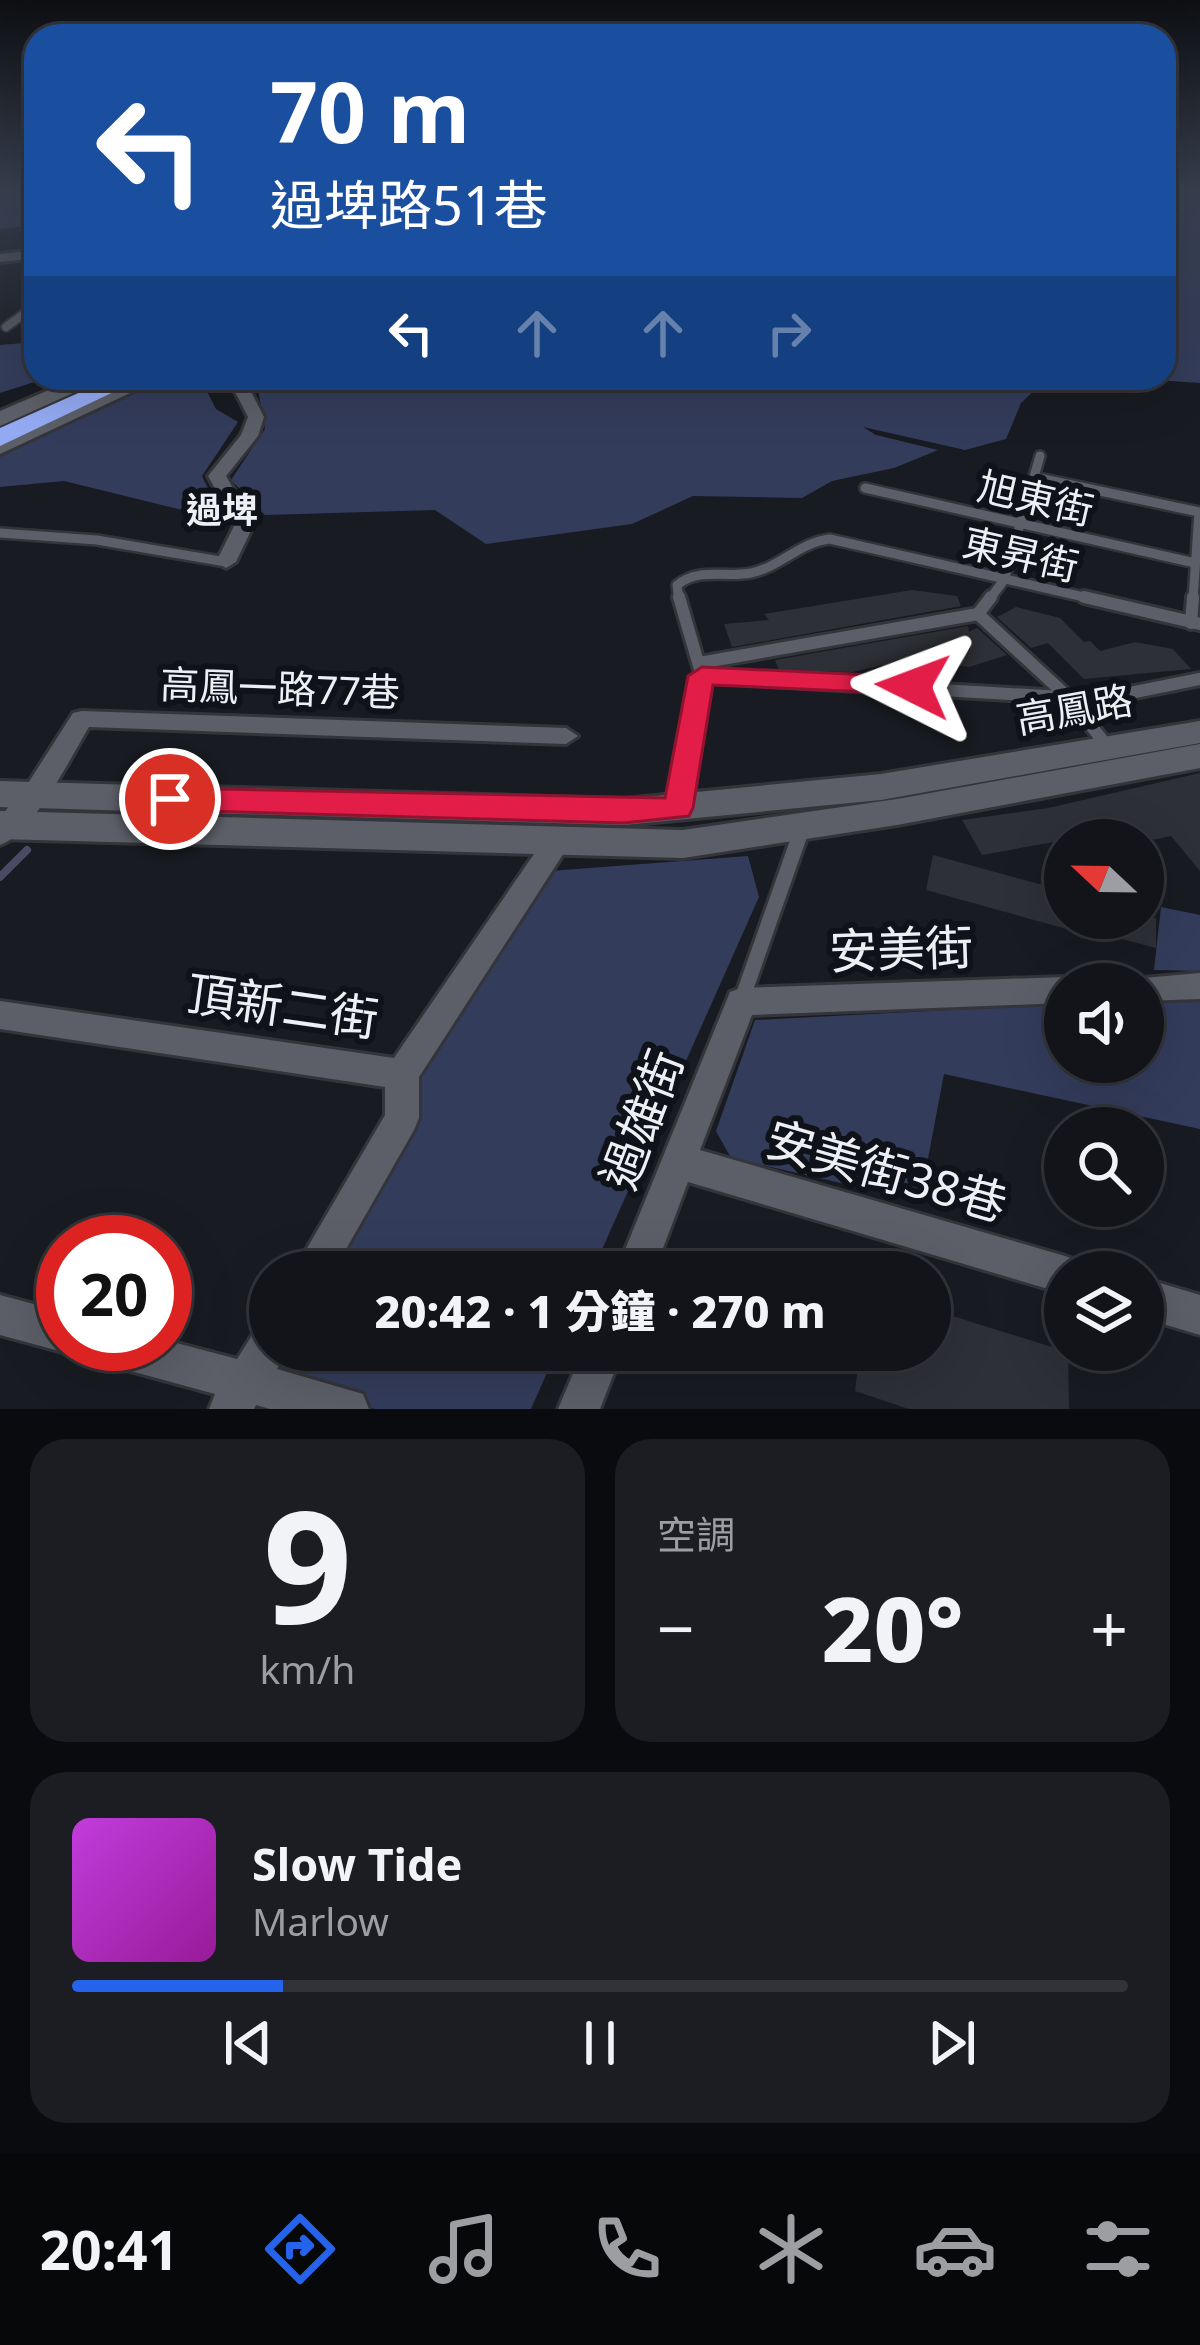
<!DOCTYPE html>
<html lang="zh-TW">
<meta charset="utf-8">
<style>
:root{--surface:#121419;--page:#1b1d22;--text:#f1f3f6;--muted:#9c9ea2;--line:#313338;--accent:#2563eb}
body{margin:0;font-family:"Noto Sans","Noto Sans TC",sans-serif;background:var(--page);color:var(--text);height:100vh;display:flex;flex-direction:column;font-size:45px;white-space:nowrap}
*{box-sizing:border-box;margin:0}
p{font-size:39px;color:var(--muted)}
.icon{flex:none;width:66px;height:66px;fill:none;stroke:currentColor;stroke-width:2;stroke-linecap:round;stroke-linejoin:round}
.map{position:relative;height:1409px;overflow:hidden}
.drawer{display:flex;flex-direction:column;gap:30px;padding:30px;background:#0a0b0e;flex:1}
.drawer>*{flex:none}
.top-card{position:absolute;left:24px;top:24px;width:1152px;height:366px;border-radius:36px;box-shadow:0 12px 48px #0002,0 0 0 3px var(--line);background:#1a4fa0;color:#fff;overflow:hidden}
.needle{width:78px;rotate:292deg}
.buttons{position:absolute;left:1044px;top:819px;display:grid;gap:24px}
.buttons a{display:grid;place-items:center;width:120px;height:120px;border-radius:50%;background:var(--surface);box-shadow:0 12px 48px #0002,0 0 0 3px var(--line);font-size:60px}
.speed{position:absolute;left:36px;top:1215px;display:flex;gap:24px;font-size:60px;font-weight:700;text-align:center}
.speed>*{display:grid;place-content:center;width:156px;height:156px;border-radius:50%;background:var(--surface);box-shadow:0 12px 48px #0002,0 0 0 3px var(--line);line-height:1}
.speed .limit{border:18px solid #d22;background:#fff;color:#111}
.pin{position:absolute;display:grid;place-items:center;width:102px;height:102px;color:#fff;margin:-51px;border:6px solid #fff;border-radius:50%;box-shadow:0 3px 12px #0007}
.me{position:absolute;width:132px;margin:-66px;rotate:273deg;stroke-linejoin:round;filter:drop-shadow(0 0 9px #0008)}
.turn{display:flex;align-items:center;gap:42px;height:252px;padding:0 48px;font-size:54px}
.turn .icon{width:156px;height:156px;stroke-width:2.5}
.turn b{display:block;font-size:84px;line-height:102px}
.lanes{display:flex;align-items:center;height:114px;padding:0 48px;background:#0003;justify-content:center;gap:60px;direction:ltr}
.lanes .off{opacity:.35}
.big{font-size:90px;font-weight:800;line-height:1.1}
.drawer .tile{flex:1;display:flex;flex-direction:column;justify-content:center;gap:18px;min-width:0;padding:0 42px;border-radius:36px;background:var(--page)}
.drawer .dial{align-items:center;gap:0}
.dial b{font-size:156px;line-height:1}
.song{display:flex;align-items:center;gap:36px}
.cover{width:144px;height:144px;border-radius:18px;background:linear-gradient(135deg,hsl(290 70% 55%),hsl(300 70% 35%))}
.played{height:12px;border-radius:6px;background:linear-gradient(90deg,var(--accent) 20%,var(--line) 20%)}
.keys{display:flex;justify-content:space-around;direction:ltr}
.heat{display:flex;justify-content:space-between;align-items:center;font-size:66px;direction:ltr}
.drawer .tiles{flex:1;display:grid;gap:30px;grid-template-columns:1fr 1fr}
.tile:last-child{grid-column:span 2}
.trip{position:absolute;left:249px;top:1251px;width:702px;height:120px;border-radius:60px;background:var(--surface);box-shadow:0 12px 48px #0002,0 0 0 3px var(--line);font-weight:800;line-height:120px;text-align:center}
.tabs{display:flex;height:192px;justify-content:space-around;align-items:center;background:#07080a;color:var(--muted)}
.tabs .icon{width:84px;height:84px}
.tabs .on{color:var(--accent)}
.tabs b{font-size:54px;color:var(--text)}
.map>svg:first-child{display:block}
.green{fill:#333c5b}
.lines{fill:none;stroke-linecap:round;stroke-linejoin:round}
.stream{stroke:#4a4a64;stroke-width:8}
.building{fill:#2e3037}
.lane-far3-casing{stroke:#33353a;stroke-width:12}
.lane-far2-casing{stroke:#33353a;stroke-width:14}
.lane-far1-casing{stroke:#33353a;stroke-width:18}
.lane-casing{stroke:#33353a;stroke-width:21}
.street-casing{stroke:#33353a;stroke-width:6}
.secondary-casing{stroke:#33353a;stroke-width:6}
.highway-casing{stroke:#33353a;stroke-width:6}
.path{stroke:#6f7177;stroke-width:3;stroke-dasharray:1.5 4.5;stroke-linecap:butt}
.lane-far3{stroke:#5c5f67;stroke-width:8}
.lane-far2{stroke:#5c5f67;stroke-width:9}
.lane-far1{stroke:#5c5f67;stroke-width:12}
.lane{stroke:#5c5f67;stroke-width:15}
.street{fill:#5c5f67;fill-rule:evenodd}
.secondary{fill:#5c5f67;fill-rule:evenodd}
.highway{fill:#93a9f1;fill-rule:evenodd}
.route{fill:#e11d48;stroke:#92132f;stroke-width:3}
.labels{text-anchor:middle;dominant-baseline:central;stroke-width:12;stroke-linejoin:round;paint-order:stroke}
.far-neighbourhood-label{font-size:36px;font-weight:bold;fill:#eeeff4;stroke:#0f1218}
.street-label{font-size:39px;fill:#eeeff4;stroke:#0f1218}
.near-street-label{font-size:48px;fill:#eeeff4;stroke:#0f1218}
</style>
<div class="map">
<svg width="1200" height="1409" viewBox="0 0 1200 1409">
<rect width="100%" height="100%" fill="#181b21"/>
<g class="green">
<path d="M0,189H36V225L0,229Z"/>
<path d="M1164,189H1200V383L1125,378H1164Z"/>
<path d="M36,342V378H47L0,393V345Z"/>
<path d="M167,378H200L216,409L238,422L202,476L223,520L64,481L0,487V452Z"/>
<path d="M256,378H1047L1021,403L1006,439L965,450L863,427L876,435L938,450L894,468L832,481L802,498L693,496L632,524L486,544L435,510L265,515L231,480L265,429Z"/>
<path d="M748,856L759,897L592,1272H327L415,1074L550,871Z"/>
<path d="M1161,907L1200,915V971L1154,970Z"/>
<path d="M1200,997V1129L944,1074L920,1201L731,1158L716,1131L755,1020L1065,1004V1062H1143V1000Z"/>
<path d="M282,1350H557L531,1409H375L289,1390L278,1358Z"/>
</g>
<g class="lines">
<path class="stream" d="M0,877L27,850"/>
</g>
<g class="building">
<path d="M912,590L957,596L961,606L732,647L724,624L769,620L764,614Z"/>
<path d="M1016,607L1060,618L1084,642L1090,641L1100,651L1135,642L1173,649L1191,669L1084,679L1048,643L1031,648L997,617Z"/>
<path d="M968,626L969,632L977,628L1007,655L969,667L912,659L852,672L779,670L775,660Z"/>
<path d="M1200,773V871L1171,836L1143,842L1065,840L982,855L962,820L1048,808Z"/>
<path d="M933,855L1065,891V918H1156V948L1114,937V942L926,890Z"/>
<path d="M930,1309L1068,1352L1069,1409H909L855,1391L860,1350H930Z"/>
</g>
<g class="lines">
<defs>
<path id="lane-far3" d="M6,327L36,305"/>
<g id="lane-far2">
<path d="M1034,477L1199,512L1193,600"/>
<path d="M865,488L1195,563"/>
<path d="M0,533L97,540L226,562"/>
<path d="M679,600L677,585C700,567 725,578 751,573C780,567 800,542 830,539L1097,600"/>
<path d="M989,600L1004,580L1040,456"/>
</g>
<g id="lane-far1">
<path d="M1084,597L1200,624"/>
<path d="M978,614L1071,700L1110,750"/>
<path d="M1191,623L1193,597"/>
<path d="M699,663L978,614L991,597"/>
<path d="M702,676L1080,698L1120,695L1200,679"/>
<path d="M678,805L702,676L679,597"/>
</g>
<path id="lane" d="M742,999L803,826"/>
<g id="street">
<path d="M36,250V258L0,262V254Z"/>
<path d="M228,378H244L264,417L258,436L226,476L254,524L236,562L226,568L216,562L235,524L208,476L241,435L248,417Z"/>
<path d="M82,711L566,728L578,736L566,744L89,727C71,757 32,835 0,845V817L25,788L73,713Z"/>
<path d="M557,832L567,835L571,842L419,1077V1118L414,1130L333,1272H293L385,1115V1087L0,1029V1001L394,1058L547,835Z"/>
<path d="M1200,973V999L1143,1001V984H1129L1132,979Z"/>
<path d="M1065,977L1078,984H1065V1003L752,1015L700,1150L1065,1256L1079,1261L1083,1272H1065V1294L688,1182L654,1272H616L730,992L741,988Z"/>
<path d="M1143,1278L1200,1295V1335L1143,1318Z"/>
<path d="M0,1295L63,1312V1344L77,1346L63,1352L0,1335Z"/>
<path d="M270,1323V1350H287L277,1369L363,1394L369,1409H270L256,1405L254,1409H209L215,1394L105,1364L91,1358L85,1344H165V1340L237,1359L256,1329Z"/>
<path d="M583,1350H623L600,1409H558Z"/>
</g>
<g id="secondary">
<path d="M77,378H106L0,426V411Z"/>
<path d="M133,378H162L0,454V438Z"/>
<path d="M1200,721V743L881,800L624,825L0,807V781L624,799L881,774Z"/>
<path d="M1200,744V768L897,825L683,858L0,839V811L683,830L897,799Z"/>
</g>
<path id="highway" d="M112,378H143L0,446V428Z"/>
</defs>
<use href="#lane-far3" class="lane-far3-casing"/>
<use href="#lane-far2" class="lane-far2-casing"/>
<use href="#lane-far1" class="lane-far1-casing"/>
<use href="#lane" class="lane-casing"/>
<use href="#street" class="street-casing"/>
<use href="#secondary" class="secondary-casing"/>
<use href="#highway" class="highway-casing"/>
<path class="path" d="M1164,208H1200"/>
<use href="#lane-far3" class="lane-far3"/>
<use href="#lane-far2" class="lane-far2"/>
<use href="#lane-far1" class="lane-far1"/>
<use href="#lane" class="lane"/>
<use href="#street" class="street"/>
<use href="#secondary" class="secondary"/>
<use href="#highway" class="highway"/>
</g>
<linearGradient id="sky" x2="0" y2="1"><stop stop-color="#0d0f12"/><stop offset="0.49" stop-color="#373f4e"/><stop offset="1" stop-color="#373f4e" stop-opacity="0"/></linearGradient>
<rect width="1200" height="386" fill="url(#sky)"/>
<path class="route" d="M702,667L913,677L926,686L913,694L713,685L693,808L689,816L624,823L170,810L159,807L155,799L159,791L170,788L665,798L688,676Z"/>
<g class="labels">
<g class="far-neighbourhood-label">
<text x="222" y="509">過埤</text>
</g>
<g class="street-label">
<text transform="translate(1036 497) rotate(13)">旭東街</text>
<text transform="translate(1021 553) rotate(13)">東昇街</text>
<text transform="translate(280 687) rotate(2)">高鳳一路77巷</text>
<text transform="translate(1074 708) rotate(-10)">高鳳路</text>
</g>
<g class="near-street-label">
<text transform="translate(901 948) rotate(-2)">安美街</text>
<text transform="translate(283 1005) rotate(8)">頂新二街</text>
<text transform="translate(641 1119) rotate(-69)">過雄街</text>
<text transform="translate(887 1170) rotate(16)">安美街38巷</text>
</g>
</g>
</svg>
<div class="buttons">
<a><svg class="needle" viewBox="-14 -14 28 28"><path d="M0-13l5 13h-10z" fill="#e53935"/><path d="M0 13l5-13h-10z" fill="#9c9ea2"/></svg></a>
<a><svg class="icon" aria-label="sound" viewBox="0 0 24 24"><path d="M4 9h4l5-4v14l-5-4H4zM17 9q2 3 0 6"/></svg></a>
<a><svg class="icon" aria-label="search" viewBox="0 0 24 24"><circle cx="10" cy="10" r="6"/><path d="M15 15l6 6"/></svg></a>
<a><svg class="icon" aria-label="layers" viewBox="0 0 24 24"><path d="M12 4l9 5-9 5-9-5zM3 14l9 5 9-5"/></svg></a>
</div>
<div class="speed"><div class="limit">20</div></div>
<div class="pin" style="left:170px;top:799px;background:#d93025"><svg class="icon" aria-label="arrive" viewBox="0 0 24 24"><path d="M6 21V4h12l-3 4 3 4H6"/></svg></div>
<svg class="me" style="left:913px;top:686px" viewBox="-20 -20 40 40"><path d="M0-17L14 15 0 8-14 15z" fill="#e11d48" stroke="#fff" stroke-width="4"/></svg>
<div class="trip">20:42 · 1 分鐘 · 270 m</div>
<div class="top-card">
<div class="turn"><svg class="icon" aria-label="left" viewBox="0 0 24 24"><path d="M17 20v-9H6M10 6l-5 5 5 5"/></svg><div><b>70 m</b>過埤路51巷</div></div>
<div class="lanes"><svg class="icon" aria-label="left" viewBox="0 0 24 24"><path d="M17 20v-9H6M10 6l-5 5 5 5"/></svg><svg class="icon off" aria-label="ahead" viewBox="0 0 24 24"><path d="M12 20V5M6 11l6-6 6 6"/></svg><svg class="icon off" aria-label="ahead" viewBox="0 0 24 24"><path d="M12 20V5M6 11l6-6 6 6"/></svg><svg class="icon off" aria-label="right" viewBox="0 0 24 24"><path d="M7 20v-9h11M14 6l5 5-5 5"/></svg></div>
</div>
</div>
<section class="drawer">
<div class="tiles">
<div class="tile dial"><b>9</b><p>km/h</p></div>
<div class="tile"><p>空調</p>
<div class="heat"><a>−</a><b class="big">20°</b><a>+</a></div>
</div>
<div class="tile">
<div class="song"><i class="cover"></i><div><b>Slow Tide</b><p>Marlow</p></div></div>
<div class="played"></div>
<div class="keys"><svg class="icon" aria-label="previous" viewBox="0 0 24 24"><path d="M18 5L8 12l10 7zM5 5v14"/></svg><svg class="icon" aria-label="pause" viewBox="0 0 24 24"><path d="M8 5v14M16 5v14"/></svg><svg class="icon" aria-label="next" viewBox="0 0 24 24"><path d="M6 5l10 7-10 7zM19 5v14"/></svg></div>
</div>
</div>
</section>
<nav class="tabs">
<b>20:41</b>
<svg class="icon on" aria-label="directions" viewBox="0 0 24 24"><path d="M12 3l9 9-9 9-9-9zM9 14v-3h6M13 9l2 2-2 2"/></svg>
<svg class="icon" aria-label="music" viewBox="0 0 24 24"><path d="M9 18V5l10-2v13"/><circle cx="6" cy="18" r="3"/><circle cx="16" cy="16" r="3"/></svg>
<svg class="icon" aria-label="phone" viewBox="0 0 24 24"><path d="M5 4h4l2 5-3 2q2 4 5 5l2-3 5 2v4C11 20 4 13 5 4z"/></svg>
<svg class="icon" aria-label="climate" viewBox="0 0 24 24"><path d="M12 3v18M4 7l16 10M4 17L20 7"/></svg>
<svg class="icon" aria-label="car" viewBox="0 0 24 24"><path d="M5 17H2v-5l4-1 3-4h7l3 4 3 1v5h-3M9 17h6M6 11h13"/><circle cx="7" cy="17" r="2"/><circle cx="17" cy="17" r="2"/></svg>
<svg class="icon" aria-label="filters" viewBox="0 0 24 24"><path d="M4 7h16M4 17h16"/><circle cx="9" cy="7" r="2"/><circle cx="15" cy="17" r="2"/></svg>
</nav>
